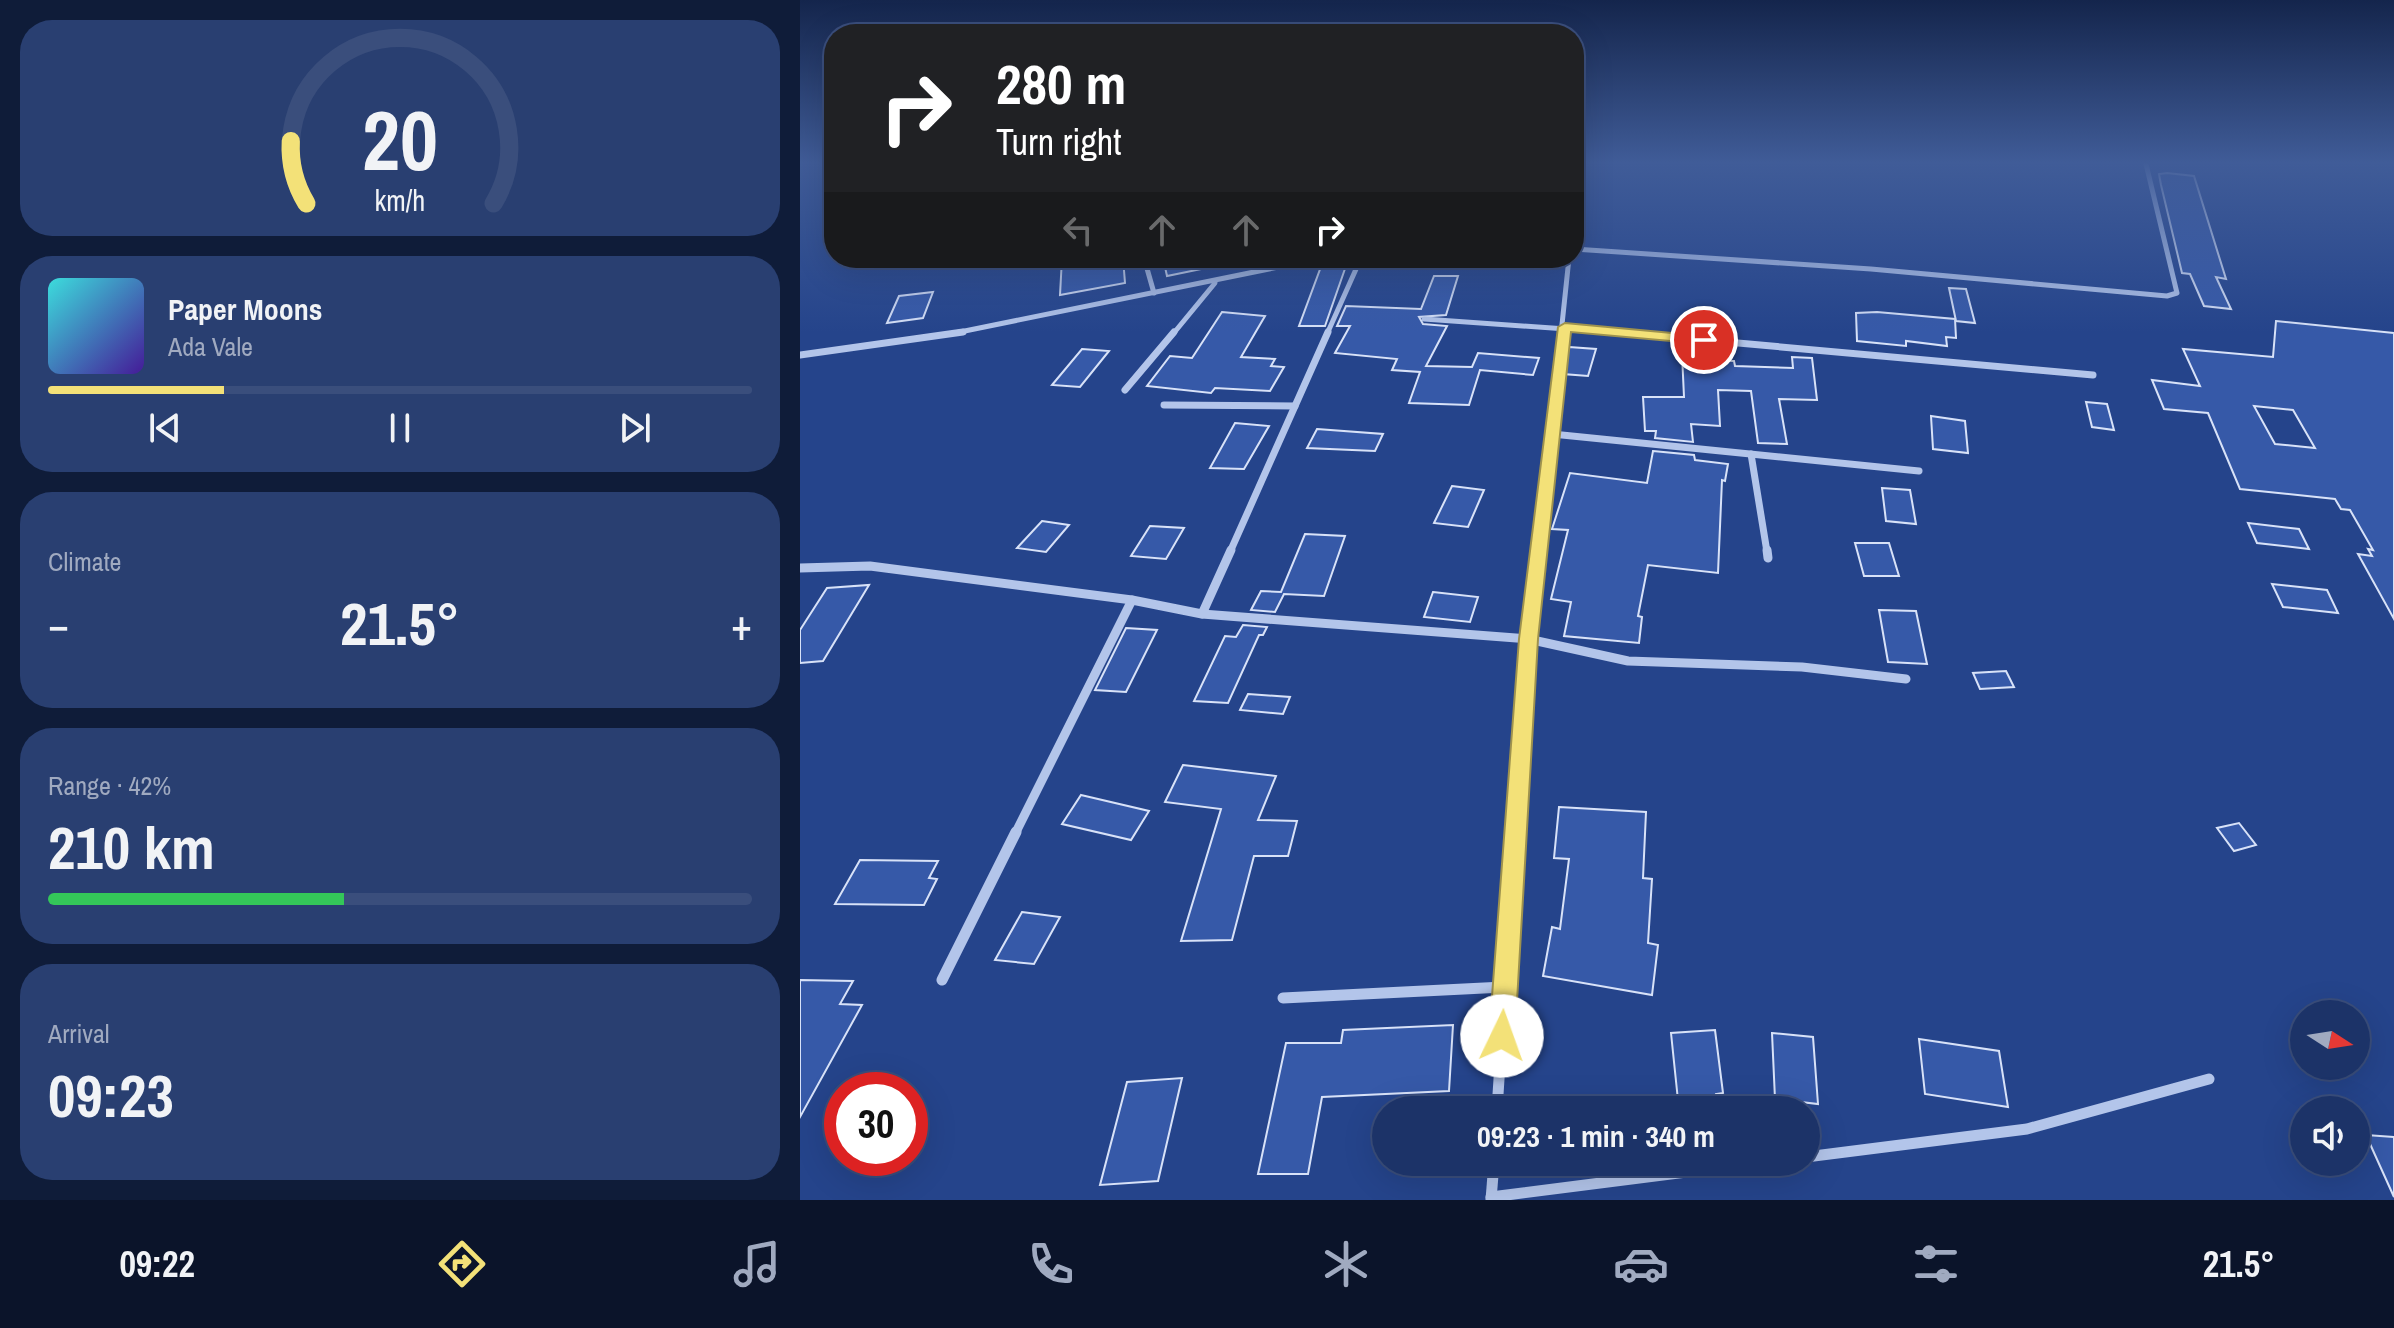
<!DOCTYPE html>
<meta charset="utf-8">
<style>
:root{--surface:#1c3368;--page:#293f71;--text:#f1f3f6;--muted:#a0aac0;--line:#3a4e7c;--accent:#f3e178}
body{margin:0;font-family:"Archivo Narrow",sans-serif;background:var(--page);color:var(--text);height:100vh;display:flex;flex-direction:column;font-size:30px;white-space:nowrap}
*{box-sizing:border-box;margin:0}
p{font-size:26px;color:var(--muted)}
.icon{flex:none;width:44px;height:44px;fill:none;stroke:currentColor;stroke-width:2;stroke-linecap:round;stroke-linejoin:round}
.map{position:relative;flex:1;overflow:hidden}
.side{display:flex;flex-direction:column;gap:20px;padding:20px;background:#0f1c39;width:800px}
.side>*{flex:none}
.hud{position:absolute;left:24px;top:24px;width:760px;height:244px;border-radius:32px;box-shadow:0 8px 32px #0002,0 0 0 2px var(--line);background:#202124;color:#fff;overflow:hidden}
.needle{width:52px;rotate:102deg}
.controls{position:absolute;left:1490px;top:1000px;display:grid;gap:16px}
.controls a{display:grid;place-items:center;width:80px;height:80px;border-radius:50%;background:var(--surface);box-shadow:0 8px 32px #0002,0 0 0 2px var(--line);font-size:40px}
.speed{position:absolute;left:24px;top:1072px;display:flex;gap:16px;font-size:40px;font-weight:700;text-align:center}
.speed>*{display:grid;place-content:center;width:104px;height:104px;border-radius:50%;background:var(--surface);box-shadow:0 8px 32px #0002,0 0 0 2px var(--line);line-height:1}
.speed .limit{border:12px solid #d22;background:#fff;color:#111}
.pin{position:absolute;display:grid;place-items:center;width:68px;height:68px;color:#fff;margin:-34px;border:4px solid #fff;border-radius:50%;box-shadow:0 2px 8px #0007}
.me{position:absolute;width:88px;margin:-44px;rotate:3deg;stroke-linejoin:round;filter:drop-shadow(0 0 6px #0008)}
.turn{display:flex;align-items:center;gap:28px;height:168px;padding:0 40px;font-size:36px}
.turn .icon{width:104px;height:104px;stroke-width:2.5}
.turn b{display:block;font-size:56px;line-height:68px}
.lanes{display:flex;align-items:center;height:76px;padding:0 40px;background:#0003;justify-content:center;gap:40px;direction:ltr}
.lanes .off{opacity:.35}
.big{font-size:60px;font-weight:800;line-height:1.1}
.side .card{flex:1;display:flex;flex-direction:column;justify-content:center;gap:12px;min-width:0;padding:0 28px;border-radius:32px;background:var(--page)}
.side .dial{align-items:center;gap:0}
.dial svg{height:208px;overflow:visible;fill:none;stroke:var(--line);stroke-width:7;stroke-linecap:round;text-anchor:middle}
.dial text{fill:var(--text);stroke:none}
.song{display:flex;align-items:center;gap:24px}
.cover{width:96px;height:96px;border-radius:12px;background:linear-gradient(135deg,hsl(180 70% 55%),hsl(260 70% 35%))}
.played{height:8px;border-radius:4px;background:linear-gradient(90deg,var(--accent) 25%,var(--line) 25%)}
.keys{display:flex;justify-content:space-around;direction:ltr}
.heat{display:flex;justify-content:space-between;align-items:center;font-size:44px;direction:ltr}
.charge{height:12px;border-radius:6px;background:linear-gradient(90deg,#34c759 42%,var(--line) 0)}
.trip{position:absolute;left:572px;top:1096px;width:448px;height:80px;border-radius:40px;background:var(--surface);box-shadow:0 8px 32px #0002,0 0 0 2px var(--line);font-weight:800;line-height:80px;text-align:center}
.menu{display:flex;height:128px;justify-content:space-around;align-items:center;background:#0b142a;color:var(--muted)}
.menu .icon{width:56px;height:56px}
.menu .current{color:var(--accent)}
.menu b{font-size:36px;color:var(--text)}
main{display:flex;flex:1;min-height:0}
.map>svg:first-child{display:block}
.building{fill:#3659a8;stroke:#d8e2f8;stroke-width:2;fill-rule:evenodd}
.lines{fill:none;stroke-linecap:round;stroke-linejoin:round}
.minor-far3{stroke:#b3c5ea;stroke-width:5}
.minor-far2{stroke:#b3c5ea;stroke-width:7}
.minor-far1{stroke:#b3c5ea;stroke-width:9}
.minor{stroke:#b3c5ea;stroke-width:11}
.route{fill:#f3e178;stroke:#9e924e;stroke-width:2}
</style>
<main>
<section class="side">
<div class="card dial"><svg viewBox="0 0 100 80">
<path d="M14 69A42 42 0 1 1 86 69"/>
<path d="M14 69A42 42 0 0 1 8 45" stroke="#f3e178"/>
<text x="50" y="56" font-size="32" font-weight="700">20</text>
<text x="50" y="72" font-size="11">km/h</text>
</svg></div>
<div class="card">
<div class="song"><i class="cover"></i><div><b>Paper Moons</b><p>Ada Vale</p></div></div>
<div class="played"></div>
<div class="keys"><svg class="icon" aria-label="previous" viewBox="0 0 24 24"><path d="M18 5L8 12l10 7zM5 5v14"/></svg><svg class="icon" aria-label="pause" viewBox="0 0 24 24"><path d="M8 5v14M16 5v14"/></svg><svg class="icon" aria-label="next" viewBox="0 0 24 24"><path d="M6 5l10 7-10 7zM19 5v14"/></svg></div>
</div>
<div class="card"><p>Climate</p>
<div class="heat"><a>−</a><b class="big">21.5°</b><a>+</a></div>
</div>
<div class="card"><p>Range · 42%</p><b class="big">210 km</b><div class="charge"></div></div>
<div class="card"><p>Arrival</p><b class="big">09:23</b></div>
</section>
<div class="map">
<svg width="1594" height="1200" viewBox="0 0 1594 1200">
<rect width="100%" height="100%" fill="#25448b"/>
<g class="building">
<path d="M1367,173L1394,176L1426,279L1416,277L1431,309L1404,306L1390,274L1382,273L1361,185L1359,174Z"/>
<path d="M262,258H323L325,283L260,295Z"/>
<path d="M363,258H415L416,266L367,276Z"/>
<path d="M547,263L525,326H499L522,264Z"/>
<path d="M634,276H658L646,315L619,317L623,324L647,326L626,366L672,367L678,353L739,358L733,375L680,370L669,405L609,403L620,372L592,370L597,359L535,353L550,326H537L546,306L621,309Z"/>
<path d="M1149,288L1166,289L1175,323L1156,321Z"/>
<path d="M133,292L123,318L87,323L99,296Z"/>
<path d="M422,312L465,316L441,357L475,359L471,366L484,367L470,391L415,388L411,393L347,386L370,356L392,358Z"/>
<path d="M1077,312L1155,319L1156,338L1146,337L1147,346L1106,341V346L1057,341L1056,313Z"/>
<path d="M1476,321L1594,333V619L1558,554L1572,556L1568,549L1573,550L1550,510L1541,509L1535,499L1440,489L1408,413L1364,409L1352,380L1400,386L1383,349L1473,357ZM1454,406L1493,410L1515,448L1475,444Z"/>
<path d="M769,347L796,349L788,376L763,374Z"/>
<path d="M282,349L309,351L280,387L252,385Z"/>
<path d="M882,354H902L903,360L934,361L935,366L993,368L992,357L1012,358L1017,400L979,399L987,444L958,443L951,391L918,390L920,426L891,424L893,442L855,438L856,431H845L843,397H884Z"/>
<path d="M1286,402L1307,404L1314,430L1292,427Z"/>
<path d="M1131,416L1165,421L1168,453L1133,449Z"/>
<path d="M435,423L469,426L444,469L410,468Z"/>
<path d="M517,429L583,434L575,451L507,448Z"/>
<path d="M853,451L894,455L895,460L928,464L925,481L922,480L918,573L848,565L838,616L842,617L839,643L764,636L771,602L751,599L768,530L752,529L770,473L847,483Z"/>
<path d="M652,486L684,490L668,527L634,523Z"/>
<path d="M1082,488L1110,490L1116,524L1086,521Z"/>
<path d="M242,521L269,525L246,552L217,548Z"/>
<path d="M1448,523L1499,529L1509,549L1457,543Z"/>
<path d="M350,526L384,528L366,559L331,556Z"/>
<path d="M505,534L545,536L524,596L484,594L475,612L451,610L461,591L481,592Z"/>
<path d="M1055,543H1089L1099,576H1064Z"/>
<path d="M1472,584L1527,590L1538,613L1483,607Z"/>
<path d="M69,585L23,661L0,663V630L27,588Z"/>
<path d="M633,592L678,597L670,622L624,617Z"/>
<path d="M1079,610L1116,611L1127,664L1088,662Z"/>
<path d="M443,625L467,627L463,635H459L428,703L394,701L425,636L436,637Z"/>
<path d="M326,628L357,630L326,692L295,690Z"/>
<path d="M1206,671L1214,687L1180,689L1173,673Z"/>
<path d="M448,694L490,697L483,714L440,710Z"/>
<path d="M383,765L476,776L458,820L497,821L488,856H454L432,940L381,941L421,809L365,802Z"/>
<path d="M281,795L349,811L331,840L262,824Z"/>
<path d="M759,807L846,812L843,878L852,879L848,943L858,945L852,995L743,976L752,927L760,929L769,859L754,858Z"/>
<path d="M1439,823L1456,845L1434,851L1417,828Z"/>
<path d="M60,860L138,861L129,878L137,879L124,905L35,904Z"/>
<path d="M222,912L260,917L234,964L195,960Z"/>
<path d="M0,980L53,981L40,1004L62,1005L0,1117Z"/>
<path d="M653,1025L649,1091L522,1097L508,1174H458L486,1043H541L543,1030Z"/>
<path d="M915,1030L923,1093L916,1094L918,1110H879L871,1033Z"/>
<path d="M972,1033L1013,1037L1018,1104L975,1099Z"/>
<path d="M1119,1039L1199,1051L1208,1107L1125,1094Z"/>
<path d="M382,1078L358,1181L300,1185L327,1082Z"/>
<path d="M1566,1135L1594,1137V1197Z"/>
</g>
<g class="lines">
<g class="minor-far3">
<path d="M774,207L777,164"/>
<path d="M774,249L1071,269L1367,296L1377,293L1346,164"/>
<path d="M344,258L354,293"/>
<path d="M624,319L837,334"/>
<path d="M150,334L523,258"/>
<path d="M373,334L415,283"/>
<path d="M527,334L561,258"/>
<path d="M761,334L769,258"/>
</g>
<g class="minor-far2">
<path d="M815,332L1293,375"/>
<path d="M0,355L163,332"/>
<path d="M325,390L374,332"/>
<path d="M364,405L495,406"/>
<path d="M752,434L1119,471"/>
<path d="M951,454L967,552"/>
<path d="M430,552L528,332"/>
<path d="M737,552L761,332"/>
</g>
<g class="minor-far1">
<path d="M967,550L968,558"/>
<path d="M0,568L70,566L332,600L402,614L728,639L828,661L1002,667L1106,679"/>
<path d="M402,614L431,550"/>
<path d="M215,834L332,600"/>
<path d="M715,834L738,550"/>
</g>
<g class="minor">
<path d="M142,980L216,832"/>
<path d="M483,998L704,987"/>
<path d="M697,1110L715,832"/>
<path d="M1006,1157L1227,1129L1409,1079"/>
<path d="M691,1197L965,1162"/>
<path d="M691,1200L694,1162"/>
</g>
</g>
<linearGradient id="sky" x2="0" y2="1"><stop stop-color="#14254c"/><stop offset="0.49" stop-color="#405c98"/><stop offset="1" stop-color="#405c98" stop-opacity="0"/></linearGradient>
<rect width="1594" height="332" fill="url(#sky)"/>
<path class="route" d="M765,323L904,336L911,340L904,344L771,332L738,639L715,1036L711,1045L702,1049L692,1045L689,1036L719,639L758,327Z"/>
</svg>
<div class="controls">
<a><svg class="needle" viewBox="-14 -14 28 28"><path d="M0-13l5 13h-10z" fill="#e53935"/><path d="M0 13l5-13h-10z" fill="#a0aac0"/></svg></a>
<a><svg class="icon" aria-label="sound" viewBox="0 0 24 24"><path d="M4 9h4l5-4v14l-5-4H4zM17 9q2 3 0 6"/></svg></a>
</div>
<div class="speed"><div class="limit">30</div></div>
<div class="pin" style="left:904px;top:340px;background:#d93025"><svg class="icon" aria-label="arrive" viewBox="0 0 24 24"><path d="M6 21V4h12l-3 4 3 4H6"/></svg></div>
<svg class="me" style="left:702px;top:1036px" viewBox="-20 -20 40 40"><circle r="19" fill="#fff"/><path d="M0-13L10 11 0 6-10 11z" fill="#f3e178"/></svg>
<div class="trip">09:23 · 1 min · 340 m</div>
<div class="hud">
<div class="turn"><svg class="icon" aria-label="right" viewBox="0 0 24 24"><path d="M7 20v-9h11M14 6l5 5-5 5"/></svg><div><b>280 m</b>Turn right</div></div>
<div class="lanes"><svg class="icon off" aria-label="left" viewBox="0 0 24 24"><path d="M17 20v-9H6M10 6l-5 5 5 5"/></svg><svg class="icon off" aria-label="ahead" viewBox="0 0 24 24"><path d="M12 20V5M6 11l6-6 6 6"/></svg><svg class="icon off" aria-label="ahead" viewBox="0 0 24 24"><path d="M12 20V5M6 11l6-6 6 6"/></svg><svg class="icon" aria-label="right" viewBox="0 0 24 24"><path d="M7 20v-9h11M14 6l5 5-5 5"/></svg></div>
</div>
</div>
</main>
<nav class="menu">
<b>09:22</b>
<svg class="icon current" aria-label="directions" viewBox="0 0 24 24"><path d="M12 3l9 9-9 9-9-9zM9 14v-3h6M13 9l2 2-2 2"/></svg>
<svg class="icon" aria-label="music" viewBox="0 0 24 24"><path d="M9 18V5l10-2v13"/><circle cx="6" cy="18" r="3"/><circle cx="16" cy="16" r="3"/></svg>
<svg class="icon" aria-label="phone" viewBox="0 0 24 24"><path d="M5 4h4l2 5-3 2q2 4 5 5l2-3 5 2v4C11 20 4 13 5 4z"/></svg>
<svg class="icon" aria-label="climate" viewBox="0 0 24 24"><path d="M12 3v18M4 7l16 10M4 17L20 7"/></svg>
<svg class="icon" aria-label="car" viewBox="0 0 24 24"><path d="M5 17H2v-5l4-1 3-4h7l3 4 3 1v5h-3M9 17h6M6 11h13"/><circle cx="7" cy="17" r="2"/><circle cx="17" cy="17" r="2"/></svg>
<svg class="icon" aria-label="filters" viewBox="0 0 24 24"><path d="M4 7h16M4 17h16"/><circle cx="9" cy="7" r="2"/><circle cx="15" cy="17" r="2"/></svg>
<b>21.5°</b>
</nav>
